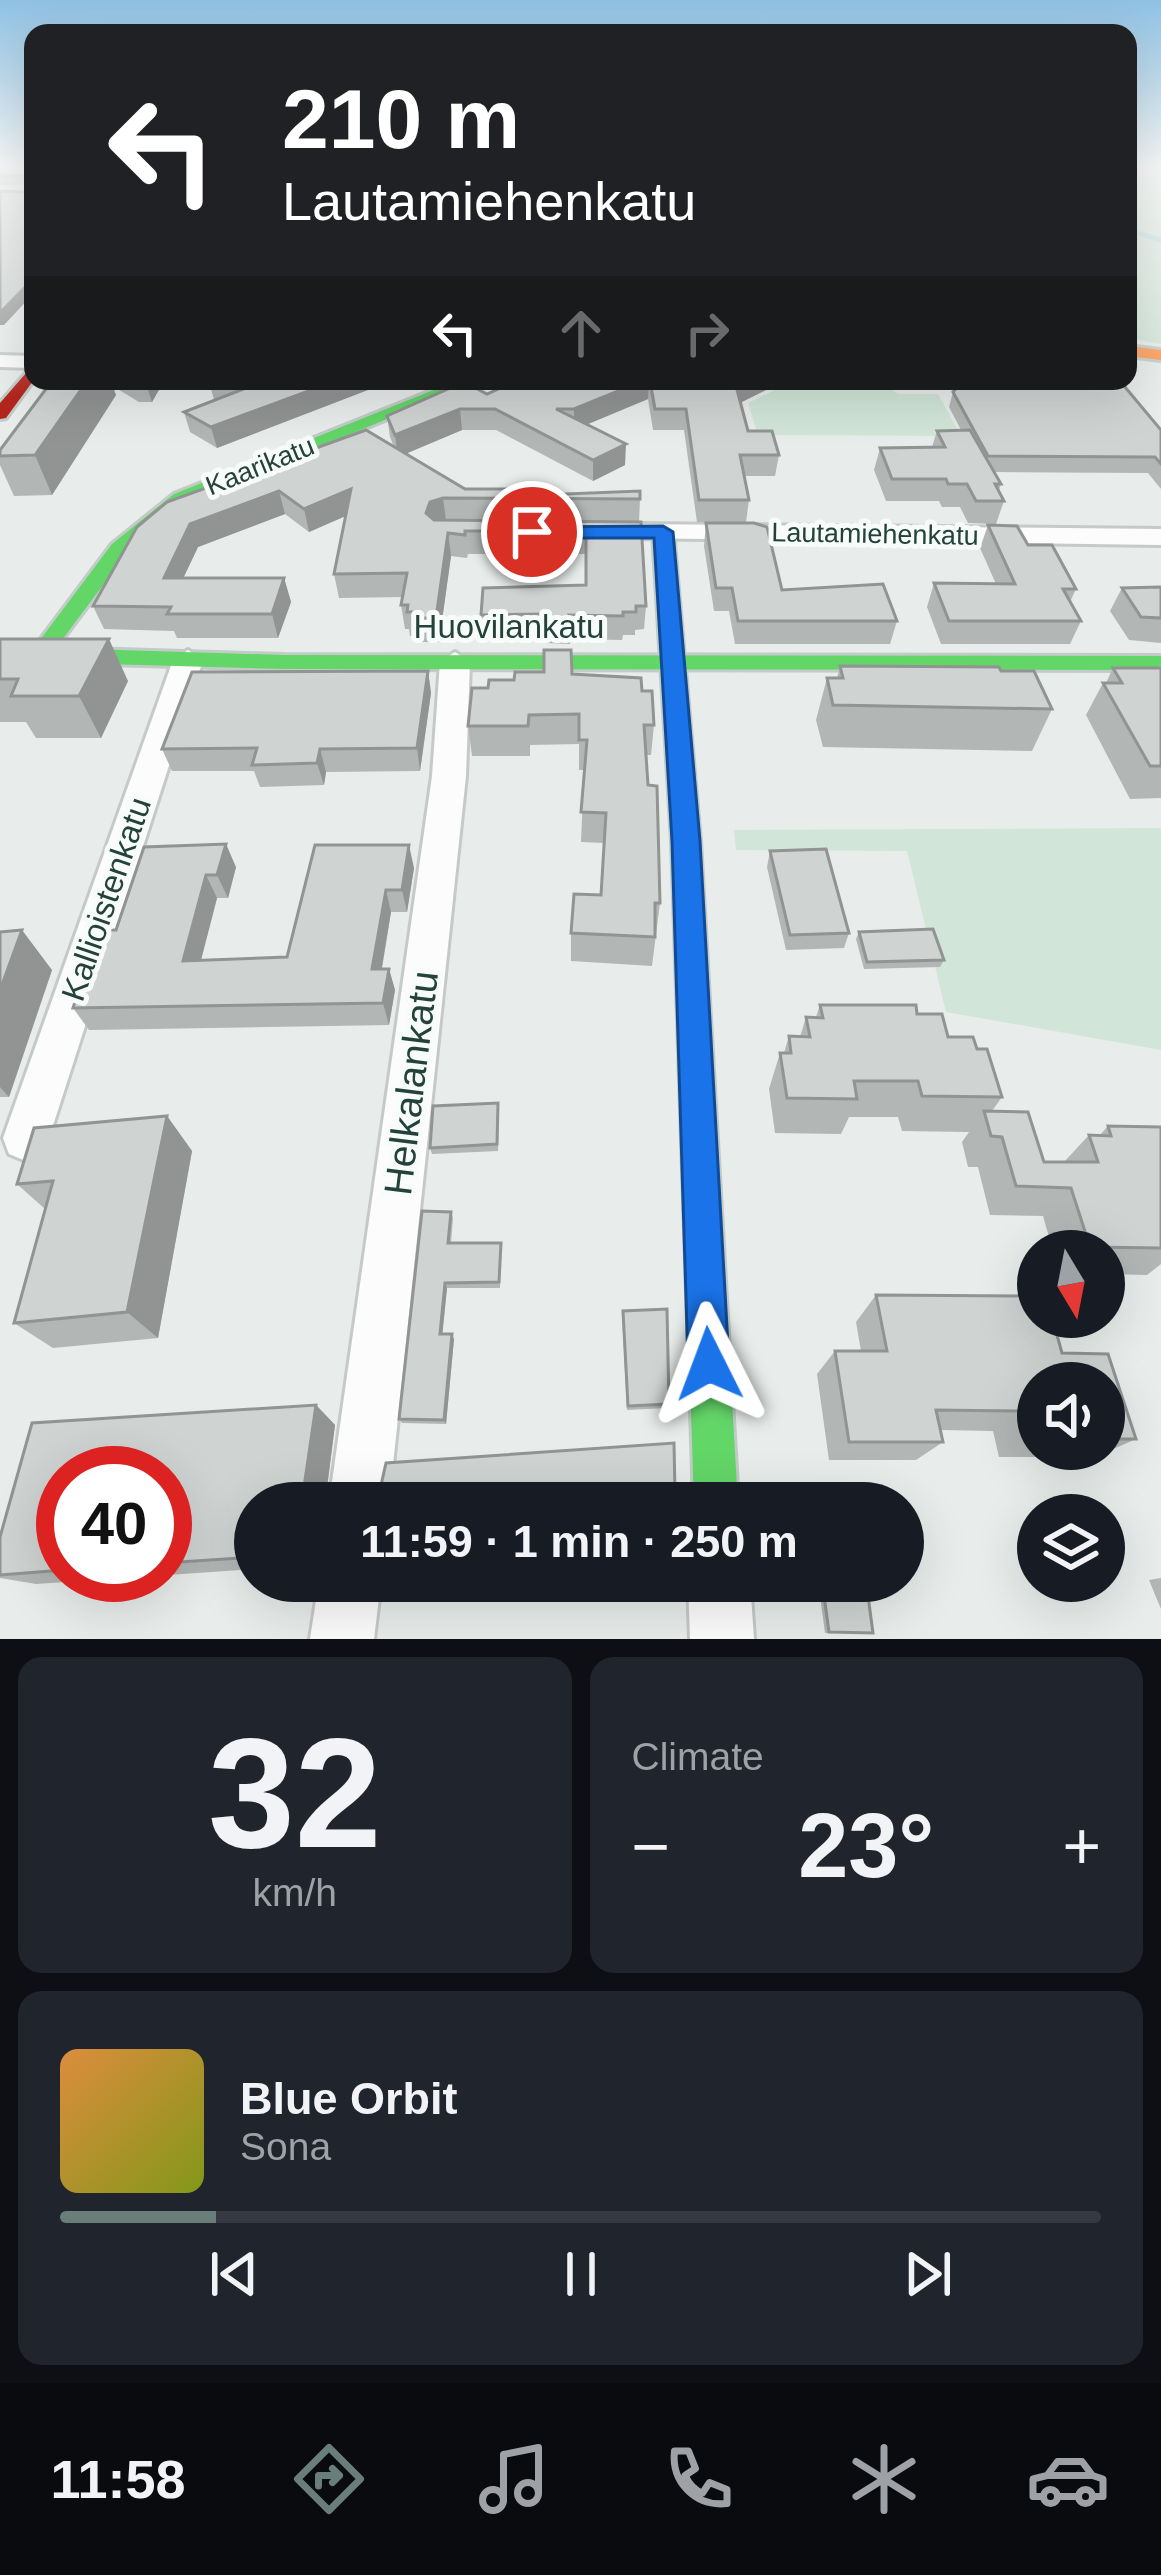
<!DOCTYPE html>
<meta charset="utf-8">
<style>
:root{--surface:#171b24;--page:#20242c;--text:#f1f3f6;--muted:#9ea1a6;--line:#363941;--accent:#697e78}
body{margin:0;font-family:Helvetica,sans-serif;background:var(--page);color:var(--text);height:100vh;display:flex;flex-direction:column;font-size:45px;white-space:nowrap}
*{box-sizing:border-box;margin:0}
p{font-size:39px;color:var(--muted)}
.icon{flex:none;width:66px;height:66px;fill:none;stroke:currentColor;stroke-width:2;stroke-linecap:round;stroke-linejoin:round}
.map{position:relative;height:1639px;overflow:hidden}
.sheet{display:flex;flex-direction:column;gap:18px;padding:18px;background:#0d0f14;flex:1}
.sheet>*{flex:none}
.hud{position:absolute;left:24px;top:24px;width:1113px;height:366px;border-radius:24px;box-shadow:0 12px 48px #0002;background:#202124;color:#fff;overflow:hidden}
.needle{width:78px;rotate:170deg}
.buttons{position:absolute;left:1017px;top:1230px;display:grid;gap:24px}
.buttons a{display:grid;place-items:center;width:108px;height:108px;border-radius:50%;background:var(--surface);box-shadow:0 12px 48px #0002;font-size:60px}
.speed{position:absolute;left:36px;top:1446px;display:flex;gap:24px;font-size:60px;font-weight:700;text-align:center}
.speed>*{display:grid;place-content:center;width:156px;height:156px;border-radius:50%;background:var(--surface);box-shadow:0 12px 48px #0002;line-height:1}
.speed .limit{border:18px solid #d22;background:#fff;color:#111}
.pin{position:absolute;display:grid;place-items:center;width:102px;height:102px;color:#fff;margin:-51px;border:6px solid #fff;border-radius:50%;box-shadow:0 3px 12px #0007}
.me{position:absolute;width:132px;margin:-66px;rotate:357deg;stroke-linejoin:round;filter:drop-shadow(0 0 9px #0008)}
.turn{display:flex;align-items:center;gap:42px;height:252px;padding:0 60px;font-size:54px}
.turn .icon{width:156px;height:156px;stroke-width:2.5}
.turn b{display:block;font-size:84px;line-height:102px}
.lanes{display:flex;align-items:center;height:114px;padding:0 60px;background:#0003;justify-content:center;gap:60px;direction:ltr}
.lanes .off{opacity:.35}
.big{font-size:90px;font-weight:700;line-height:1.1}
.sheet .tile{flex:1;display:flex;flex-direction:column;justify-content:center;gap:18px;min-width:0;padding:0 42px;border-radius:24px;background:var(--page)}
.sheet .dial{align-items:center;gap:0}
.dial b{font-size:156px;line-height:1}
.song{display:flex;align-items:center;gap:36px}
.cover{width:144px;height:144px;border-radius:18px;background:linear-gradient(135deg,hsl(30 70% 55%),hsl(70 70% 35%))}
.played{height:12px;border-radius:6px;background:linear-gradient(90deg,var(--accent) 15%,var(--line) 15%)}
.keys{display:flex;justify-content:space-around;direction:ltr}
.heat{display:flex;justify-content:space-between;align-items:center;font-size:66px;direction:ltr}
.sheet .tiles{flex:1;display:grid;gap:18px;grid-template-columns:1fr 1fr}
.tile:last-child{grid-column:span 2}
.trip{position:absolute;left:234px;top:1482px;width:690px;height:120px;border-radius:60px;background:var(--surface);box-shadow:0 12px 48px #0002;font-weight:700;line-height:120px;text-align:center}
.tab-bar{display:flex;height:192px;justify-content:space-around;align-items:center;background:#090b0e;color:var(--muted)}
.tab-bar .icon{width:84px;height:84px}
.tab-bar .on{color:var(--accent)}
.tab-bar b{font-size:54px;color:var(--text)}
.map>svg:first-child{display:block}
.green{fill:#d1e6d8}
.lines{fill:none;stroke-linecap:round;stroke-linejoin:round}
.stream{stroke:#a9d4db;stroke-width:4.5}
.street-casing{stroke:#c5cac8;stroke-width:6}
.fast-casing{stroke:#c3cbc8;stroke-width:6}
.slow-casing{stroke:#c3cbc8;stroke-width:6}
.jam-casing{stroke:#c3cbc8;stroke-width:6}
.street{fill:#fcfcfc;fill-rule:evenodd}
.fast{fill:#63d668;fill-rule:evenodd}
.slow{fill:#ff974d;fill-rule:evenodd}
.jam{fill:#b3261e;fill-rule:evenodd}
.wall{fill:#b2b6b5;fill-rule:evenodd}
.shaded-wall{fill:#919493}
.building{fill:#cfd4d2;stroke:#919493;stroke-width:3}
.route{fill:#1a73e8;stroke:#114b97;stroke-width:3}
.labels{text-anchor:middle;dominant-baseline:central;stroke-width:10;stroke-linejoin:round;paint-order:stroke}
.far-street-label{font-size:27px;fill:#24423a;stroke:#f7fbf9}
.street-label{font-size:33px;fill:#24423a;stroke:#f7fbf9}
.near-street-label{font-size:39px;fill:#24423a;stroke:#f7fbf9}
</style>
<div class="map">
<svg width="1161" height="1639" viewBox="0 0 1161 1639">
<rect width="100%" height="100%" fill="#e8edeb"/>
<g class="green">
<path d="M1128,167H1161V344L1128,338Z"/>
<path d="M794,381H880L898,394H938L961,436L758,435L748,403Z"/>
<path d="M1161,828V1050L946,1012L907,851L736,850L734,830Z"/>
</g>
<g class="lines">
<path class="stream" d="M1128,230L1161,240"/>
<defs>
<g id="street">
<path d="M0,355L33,356V368L0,367Z"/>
<path d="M637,524L1161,529V545L628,538L624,532L628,526Z"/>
<path d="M188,650L203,660L49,1138L43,1154L26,1161L9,1154L3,1138L173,660Z"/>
<path d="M455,652L470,662L466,776L389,1503H329L432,776L440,662Z"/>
<path d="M319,1581H381L374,1639H310Z"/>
<path d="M688,1581H750L754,1639H690Z"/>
</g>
<g id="fast">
<path d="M456,381H478L188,502L127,553L56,648L284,655L1161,656V670L284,669L0,661V647L34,648L112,544L174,494Z"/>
<path d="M709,1331L723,1337L729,1351L738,1503H694L689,1351L695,1337Z"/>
</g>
<path id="slow" d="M1128,346L1161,350V360L1128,356Z"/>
<g id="jam">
<path d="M33,365V381L6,418L0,419V403Z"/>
<path d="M663,526L673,532L700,841L729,1351L723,1365L709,1371L695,1365L689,1351L672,841L653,532Z"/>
</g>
</defs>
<use href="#street" class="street-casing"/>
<use href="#fast" class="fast-casing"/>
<use href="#slow" class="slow-casing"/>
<use href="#jam" class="jam-casing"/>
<use href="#street" class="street"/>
<use href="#fast" class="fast"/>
<use href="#slow" class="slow"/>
<use href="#jam" class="jam"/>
</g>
<g class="wall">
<path d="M0,167H33V184L0,185Z"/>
<path d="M113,381H164L152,402H139L116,388Z"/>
<path d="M209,381H386V383L217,448L190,432L184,412L214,400Z"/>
<path d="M516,381H784L741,402L748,431L779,455L775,476H744L749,500L746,522H697L684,430H653L648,399L587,424L625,465L593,481L496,430H462L405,454L465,489L528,495L640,499L639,522H641L646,606L644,629L635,630V635H623L622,640L570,639V644L544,643V638L483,639L481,615L586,585V554H468L467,558L451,556L439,642H422L420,636H410L409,629H405L401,605L403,597L339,598L334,574L345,516L309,532L285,514L198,547L183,578H284L291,602L278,638H177L174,631L104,629L93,606L137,527L394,447L390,437L387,416L487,394Z"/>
<path d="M953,392L1161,430V489L1148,473L994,472L1001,484L999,490L1004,501L996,524L968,523L960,507H942L939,501H886L874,470L880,448L932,447L937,431L961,430L949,407Z"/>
<path d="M116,395L52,495L14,496L0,465V450Z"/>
<path d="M706,523L782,590L897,621L890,644H735L729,611H714L704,546Z"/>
<path d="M988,525L1028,545L1076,589L1070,602L1081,621L1070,644H941L927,607L934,583L996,584L980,548Z"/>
<path d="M1161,587V643L1129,640L1110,611L1122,588Z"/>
<path d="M0,639L128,681L101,738H36L26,722H0Z"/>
<path d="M840,666L1052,709L1032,751L823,747L816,720L827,678H837Z"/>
<path d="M1113,668H1161V798L1130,799L1086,715L1103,683H1106Z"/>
<path d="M428,671L431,693L420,771L326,772L324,785L260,787L254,771H172L162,749Z"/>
<path d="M572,674L642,691L654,725L651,755H646L660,903L652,966L571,961V933L601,895L604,843L581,842L584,770H579V744L530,745V756H472L468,726L488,688L514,680Z"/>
<path d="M144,847L236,867L228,898H217L201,960L287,957L414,868L407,912H391L382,969H389L395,990L389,1025L89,1030L73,1008L116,930Z"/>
<path d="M770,851L849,933L844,948L786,950L767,867Z"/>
<path d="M0,932L52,970L9,1097H0Z"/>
<path d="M859,932L944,960L940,967L864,969L856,939Z"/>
<path d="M820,1005L917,1014L948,1037L977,1049L1002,1097L992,1111L1044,1162H1064L1089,1135H1100L1108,1126L1161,1127V1264L1147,1275L1104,1274V1251H1053L1043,1216L990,1215L978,1167H968L962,1142L969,1132L902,1131L898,1117H849L841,1134L775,1133L769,1089L780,1053H784L789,1036L800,1037L806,1017H816Z"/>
<path d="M499,1110L498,1151L432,1154L430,1148Z"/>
<path d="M167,1116L192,1151L158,1338L53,1348L14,1323L45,1209L17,1184Z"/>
<path d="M451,1212L453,1218L451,1243H501L500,1288H447L442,1334L454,1339L446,1424L402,1423L399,1419Z"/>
<path d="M876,1295L1038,1296V1317H1052L1062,1353L1108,1354L1136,1439L1095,1457H999L993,1431L940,1430L943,1442L916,1460H829L817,1374L835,1351H861L856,1322ZM1038,1383H1104V1449H1038Z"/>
<path d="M622,1316L669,1404L667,1408L627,1410Z"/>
<path d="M316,1405L335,1425L325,1503H255V1569L36,1584L0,1578V1537L32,1423ZM63,1473H165V1575H63Z"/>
<path d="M1161,1578V1609L1149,1580Z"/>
<path d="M372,1581H644L383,1601L371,1595Z"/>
<path d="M818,1581H866L873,1633H825Z"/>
</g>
<g class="shaded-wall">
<path d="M33,279V294L4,325H0V313Z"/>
<path d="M87,381H111L116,395L52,495L35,455Z"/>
<path d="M145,381H164L152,402Z"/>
<path d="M336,381H386V383L217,448L211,427Z"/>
<path d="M643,381H649L648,399L574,430V409Z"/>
<path d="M746,381H784L734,406L736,386Z"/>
<path d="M460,409L462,430L398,457L395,435Z"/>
<path d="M626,444L625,465L593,481V460Z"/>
<path d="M351,489L355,512L309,532L304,509Z"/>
<path d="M279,491L285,514L198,547L172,602L164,578L190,524Z"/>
<path d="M443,498L446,520L433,524L426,513L430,502Z"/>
<path d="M448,533L451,556L439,642L436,618Z"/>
<path d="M284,578L291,602L278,638L272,614Z"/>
<path d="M109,639L128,681L101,738L79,696Z"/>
<path d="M428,671L431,693L420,771L417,748Z"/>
<path d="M320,749L326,772L324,785L317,763Z"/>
<path d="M226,844L236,867L228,898L217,875Z"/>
<path d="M409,845L414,868L407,912L402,890Z"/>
<path d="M206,875L217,898L195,983L183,961Z"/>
<path d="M386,890L391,912L378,990L372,969Z"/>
<path d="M22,930L52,970L9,1097L0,1087V990Z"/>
<path d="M389,969L395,990L389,1025L383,1003Z"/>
<path d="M167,1116L192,1151L158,1338L127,1312Z"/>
<path d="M445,1283L447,1288L442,1338L440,1334Z"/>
<path d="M452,1334L454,1339L446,1424L444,1420Z"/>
<path d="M316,1405L335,1425L325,1503H308L304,1487Z"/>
</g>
<g class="building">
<path d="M0,167H33V184L30,176H0Z"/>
<path d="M33,189V279L0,313V191L29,192Z"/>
<path d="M52,381H87L35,455L0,456V450Z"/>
<path d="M264,381H336L211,427L184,412Z"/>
<path d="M516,381H643L574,409H556L626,444L593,460L495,409H460L395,435L387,416L464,382L487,394Z"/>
<path d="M650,381H746L736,386L748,431H772L779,455H740L749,500H699L686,409H655Z"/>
<path d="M963,381H1120L1161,430V464L1155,457L988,456L953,392Z"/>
<path d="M366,430L465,489H528L515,496L640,491V499L443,498L430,502L426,513L434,520L641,522L646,606H636V612H623V616L569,615L570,620H544L543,614L481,615L483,588L586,585V531H465V535L448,533L436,618H418L417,612H407L408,605H401L407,573L334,574L351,489L304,509L279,491L190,524L164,578H284L272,614H167L171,607L93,606L137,527L167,502Z"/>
<path d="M970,430L1001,484H995L1004,501H976L967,484H948L946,479H892L880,448L945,447L937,431Z"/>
<path d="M706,523H754L767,527L782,590L883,584L897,621H738L732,588H716Z"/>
<path d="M988,525L1017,526L1028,545H1052L1076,589H1063L1081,621H949L934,583L1015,584Z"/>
<path d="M1161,587V618L1141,617L1122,588Z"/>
<path d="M0,639H109L79,696H11L18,679H0Z"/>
<path d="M544,650H571L572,674L641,678L642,691H652L654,725H644L648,785L657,786L660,903H655V937L571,933L574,894L601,895L606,813L581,812L587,740H579V714L529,715L528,726H468L472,688H488L489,680H514L515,672H544Z"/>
<path d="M840,666L999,667L1001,671H1034L1052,709L833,705L827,678H843Z"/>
<path d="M1113,668H1161V766H1150L1103,683H1122Z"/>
<path d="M428,671L417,748L320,749L317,763L252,765L257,748L162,749L192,672Z"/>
<path d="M226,844L217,875H206L183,961L287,957L315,845H409L402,890H386L372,969H389L383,1003L73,1008L84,974H93L108,930H116L144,847Z"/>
<path d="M826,849L849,933L790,935L770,851Z"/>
<path d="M933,929L944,960L867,962L859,932Z"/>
<path d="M22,930L0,990V932Z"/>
<path d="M820,1005H916L917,1014H942L948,1037H973L977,1049H987L1002,1097L922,1096L918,1081H854L857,1099L787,1098L780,1053H791L789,1036L810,1037L806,1017L823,1018Z"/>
<path d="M498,1103L497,1144L430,1148L433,1106Z"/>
<path d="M984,1111L1028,1112L1044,1162H1098L1089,1135L1111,1136L1108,1126L1161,1127V1248L1090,1247L1071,1188L1016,1186L1002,1137L991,1136Z"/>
<path d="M167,1116L127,1312L14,1323L53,1181L17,1184L34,1128Z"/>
<path d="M422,1211L451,1212L448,1243H501L499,1282L445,1283L440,1334H452L444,1420L399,1419Z"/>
<path d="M876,1295L1038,1296V1317H1052L1062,1353L1108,1354L1136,1439H1104V1383H1038V1439H1032L1025,1411L936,1410L943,1442H849L835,1351H887Z"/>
<path d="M667,1309L669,1404L628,1406L623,1311Z"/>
<path d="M316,1405L304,1487L309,1493L308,1503H255V1557L165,1563V1473H63V1570L0,1575V1537L32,1423Z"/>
<path d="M674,1443L675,1492L680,1497L681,1503H377L386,1463Z"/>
<path d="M372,1581H562L371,1595Z"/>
<path d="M822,1581H866L873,1633L829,1632Z"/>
</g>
<linearGradient id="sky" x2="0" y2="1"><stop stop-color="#8fc1e3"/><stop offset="0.42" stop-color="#f5f7f6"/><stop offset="1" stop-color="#f5f7f6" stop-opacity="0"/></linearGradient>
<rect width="1161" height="397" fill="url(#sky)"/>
<path class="route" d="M663,526L673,532L700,841L729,1364L723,1378L709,1384L694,1378L688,1364L672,841L654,538H532L522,532L532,527Z"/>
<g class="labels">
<g class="far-street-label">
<text transform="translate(260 466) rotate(-22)">Kaarikatu</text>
<text transform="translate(875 534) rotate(1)">Lautamiehenkatu</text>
</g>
<g class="street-label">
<text x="509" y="626">Huovilankatu</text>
<text transform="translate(106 899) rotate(-71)">Kallioistenkatu</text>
</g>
<g class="near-street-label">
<text transform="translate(411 1083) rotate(-83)">Helkalankatu</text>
</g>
</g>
</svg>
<div class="buttons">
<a><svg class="needle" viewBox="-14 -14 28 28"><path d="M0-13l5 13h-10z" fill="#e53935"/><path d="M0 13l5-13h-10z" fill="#9ea1a6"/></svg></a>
<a><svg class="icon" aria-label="sound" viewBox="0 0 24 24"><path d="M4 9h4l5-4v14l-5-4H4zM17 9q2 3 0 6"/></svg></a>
<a><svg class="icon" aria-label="layers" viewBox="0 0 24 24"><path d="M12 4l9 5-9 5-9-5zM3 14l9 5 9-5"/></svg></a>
</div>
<div class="speed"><div class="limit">40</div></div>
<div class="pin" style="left:532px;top:532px;background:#d93025"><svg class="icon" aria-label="arrive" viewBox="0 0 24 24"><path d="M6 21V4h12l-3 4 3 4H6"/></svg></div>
<svg class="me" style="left:709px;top:1364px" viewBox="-20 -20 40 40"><path d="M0-17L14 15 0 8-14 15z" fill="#1a73e8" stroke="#fff" stroke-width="4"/></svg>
<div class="trip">11:59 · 1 min · 250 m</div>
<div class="hud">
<div class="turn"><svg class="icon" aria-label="left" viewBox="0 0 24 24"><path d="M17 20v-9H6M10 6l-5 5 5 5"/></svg><div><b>210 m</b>Lautamiehenkatu</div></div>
<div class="lanes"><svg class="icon" aria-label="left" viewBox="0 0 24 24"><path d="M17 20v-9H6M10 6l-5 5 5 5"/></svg><svg class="icon off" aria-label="ahead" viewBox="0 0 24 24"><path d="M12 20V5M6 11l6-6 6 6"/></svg><svg class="icon off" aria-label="right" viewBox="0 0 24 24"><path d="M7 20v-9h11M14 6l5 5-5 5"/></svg></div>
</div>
</div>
<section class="sheet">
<div class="tiles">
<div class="tile dial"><b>32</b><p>km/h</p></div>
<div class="tile"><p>Climate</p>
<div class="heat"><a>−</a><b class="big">23°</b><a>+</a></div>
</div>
<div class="tile">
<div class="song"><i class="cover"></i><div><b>Blue Orbit</b><p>Sona</p></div></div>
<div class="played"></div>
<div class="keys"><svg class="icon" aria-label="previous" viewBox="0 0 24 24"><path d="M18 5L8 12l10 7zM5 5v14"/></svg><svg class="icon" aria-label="pause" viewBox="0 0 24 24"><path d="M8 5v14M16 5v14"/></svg><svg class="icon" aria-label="next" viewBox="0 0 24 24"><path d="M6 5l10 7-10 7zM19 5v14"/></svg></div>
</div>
</div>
</section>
<nav class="tab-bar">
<b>11:58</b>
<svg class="icon on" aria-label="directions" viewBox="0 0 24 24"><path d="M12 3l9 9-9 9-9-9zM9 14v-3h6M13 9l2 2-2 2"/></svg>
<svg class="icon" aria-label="music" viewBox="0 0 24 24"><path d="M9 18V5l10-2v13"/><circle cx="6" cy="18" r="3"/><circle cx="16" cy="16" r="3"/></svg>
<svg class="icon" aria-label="phone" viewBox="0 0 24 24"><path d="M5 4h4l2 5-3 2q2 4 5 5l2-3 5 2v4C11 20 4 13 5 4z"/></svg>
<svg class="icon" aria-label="climate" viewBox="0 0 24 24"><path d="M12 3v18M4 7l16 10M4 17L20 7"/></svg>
<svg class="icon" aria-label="car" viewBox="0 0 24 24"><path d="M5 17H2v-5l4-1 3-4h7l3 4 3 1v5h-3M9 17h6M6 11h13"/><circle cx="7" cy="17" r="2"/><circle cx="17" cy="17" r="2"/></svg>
</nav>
